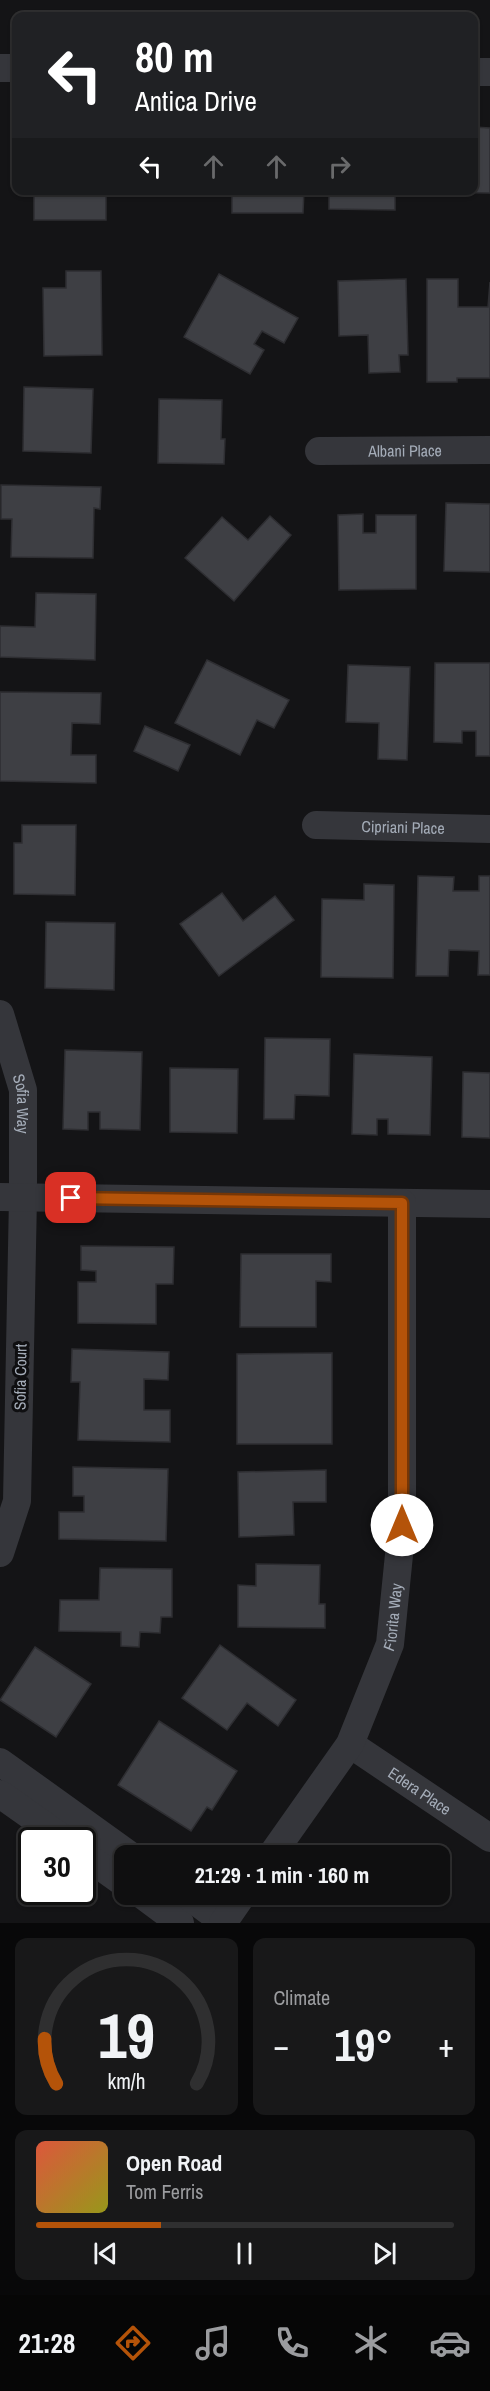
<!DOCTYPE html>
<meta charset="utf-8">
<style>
:root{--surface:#0f0f10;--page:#181819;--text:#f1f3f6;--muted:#9b9c9f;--line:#2f2f30;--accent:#b45309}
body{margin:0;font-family:"Archivo Narrow",sans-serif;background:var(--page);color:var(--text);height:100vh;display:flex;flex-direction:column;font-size:22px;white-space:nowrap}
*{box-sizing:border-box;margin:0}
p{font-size:20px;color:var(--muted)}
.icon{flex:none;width:33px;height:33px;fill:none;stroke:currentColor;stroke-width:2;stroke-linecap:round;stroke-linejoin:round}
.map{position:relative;height:1923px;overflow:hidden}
.details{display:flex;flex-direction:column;gap:15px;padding:15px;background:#080809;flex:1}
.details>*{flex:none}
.top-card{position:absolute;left:12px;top:12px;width:466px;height:183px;border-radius:12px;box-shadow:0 2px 4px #0004,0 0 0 2px var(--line);background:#202124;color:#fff;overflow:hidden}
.speed{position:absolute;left:18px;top:1827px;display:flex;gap:12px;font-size:30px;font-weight:700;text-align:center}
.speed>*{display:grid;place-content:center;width:78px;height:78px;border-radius:50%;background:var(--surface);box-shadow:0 2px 4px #0004,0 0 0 2px var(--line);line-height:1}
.speed .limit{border:3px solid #111;border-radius:9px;background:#fff;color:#111}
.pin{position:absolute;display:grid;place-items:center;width:51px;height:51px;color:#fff;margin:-26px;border-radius:12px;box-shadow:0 3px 9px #0006}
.me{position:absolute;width:66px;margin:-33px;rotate:0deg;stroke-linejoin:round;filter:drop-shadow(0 0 4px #0008)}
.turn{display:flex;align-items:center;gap:21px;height:126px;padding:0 24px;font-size:27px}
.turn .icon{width:78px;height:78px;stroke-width:2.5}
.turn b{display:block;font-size:42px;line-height:51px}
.lanes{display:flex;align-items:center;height:57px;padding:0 24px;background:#0003;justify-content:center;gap:30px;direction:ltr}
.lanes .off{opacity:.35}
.big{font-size:45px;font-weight:700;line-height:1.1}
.details .widget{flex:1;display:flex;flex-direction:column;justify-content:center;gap:9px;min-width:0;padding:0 21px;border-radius:12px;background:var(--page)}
.details .dial{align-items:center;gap:0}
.dial svg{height:156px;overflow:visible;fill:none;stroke:var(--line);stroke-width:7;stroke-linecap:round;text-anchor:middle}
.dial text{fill:var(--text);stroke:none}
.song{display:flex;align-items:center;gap:18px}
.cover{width:72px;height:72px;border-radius:9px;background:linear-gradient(135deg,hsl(10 70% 55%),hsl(60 70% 35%))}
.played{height:6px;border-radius:3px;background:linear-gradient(90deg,var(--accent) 30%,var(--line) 30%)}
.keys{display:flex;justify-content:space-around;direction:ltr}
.heat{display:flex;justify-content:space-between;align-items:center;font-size:33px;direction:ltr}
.details .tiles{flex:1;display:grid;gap:15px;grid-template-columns:1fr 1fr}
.widget:last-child{grid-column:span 2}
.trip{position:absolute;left:114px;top:1845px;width:336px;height:60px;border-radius:12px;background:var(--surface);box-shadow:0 2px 4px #0004,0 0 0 2px var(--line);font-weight:700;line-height:60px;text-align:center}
.dock{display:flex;height:96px;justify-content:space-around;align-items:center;background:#060606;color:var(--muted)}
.dock .icon{width:42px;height:42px}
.dock .on{color:var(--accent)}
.dock b{font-size:27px;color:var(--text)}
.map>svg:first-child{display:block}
.building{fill:#3e3f44;stroke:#2e2e32;stroke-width:1.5}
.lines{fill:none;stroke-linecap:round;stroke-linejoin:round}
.minor{stroke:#35363b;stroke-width:28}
.route-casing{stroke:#753606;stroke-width:15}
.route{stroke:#b45309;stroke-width:10}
.labels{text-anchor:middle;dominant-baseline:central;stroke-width:6;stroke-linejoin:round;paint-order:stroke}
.street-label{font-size:16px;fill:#a4acb8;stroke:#0f0f11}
</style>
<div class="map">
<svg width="490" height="1923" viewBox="0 0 490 1923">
<rect width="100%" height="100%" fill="#141416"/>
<g class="building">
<path d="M474,127L490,128V193L434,192L474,190Z"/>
<rect x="34" y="190" width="72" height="30"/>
<path d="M232,190H304L303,213H232Z"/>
<path d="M329,190H395V210L329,209Z"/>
<path d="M66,271H101L102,355L44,356L43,288H66Z"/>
<path d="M219,274L298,318L284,343L262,331L254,344L264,350L250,374L184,337Z"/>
<path d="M406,279L408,355H399L400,372L369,373L368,335L339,336L338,281Z"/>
<path d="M427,279H458V307H488L490,282V378H457V382H427Z"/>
<path d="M24,387L93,389L91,453L23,451Z"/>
<path d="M159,399L222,400L221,439H225L224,464L158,463Z"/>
<path d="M1,485L101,487L100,509L94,508L93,558L11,557L12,519H1Z"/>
<path d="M446,503L490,504V572L444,571Z"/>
<path d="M363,514V533H376V515H416V589L339,590L338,515Z"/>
<path d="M270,516L291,535L234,601L185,558L222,517L248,540Z"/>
<path d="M36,593L96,594L95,660L0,657V626L35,627Z"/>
<path d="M207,660L289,700L274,728L257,720L240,755L175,723Z"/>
<path d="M435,663H490V756H476V731H462V743L434,742Z"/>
<path d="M348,665L410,667L407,760L378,759L379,723L346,722Z"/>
<path d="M0,692L101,693L100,724L72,723L71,755H96V783L0,781Z"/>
<path d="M145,726L190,745L178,771L134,751Z"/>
<path d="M22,825H76L75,895L14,894V843H22Z"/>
<path d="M418,876L454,877L453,891H479V876H490V975H478L479,951L449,950L448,976H416Z"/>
<path d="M364,884L394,885L393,978L321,977L322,899L364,900Z"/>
<path d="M222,893L243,921L275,896L294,920L219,976L180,924Z"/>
<path d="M46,922L115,923L114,990L45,988Z"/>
<path d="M265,1038L330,1039L329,1096L295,1095L294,1119H264Z"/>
<path d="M65,1050L142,1052L140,1130L100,1129V1112H88V1130L63,1129Z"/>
<path d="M354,1054L432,1057L430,1135L388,1134V1119H377V1135L352,1134Z"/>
<path d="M170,1068L238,1069L237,1133L170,1132Z"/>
<path d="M463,1072L490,1073V1138L462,1137Z"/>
<path d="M81,1246L174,1247L173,1284H156V1324L78,1323V1282H96V1271L81,1270Z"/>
<path d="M241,1254H331V1282L316,1281V1327H240Z"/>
<path d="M72,1349L169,1352L168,1380L144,1379V1410H170V1442L78,1440L80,1382H71Z"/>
<path d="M332,1353V1444H237V1354Z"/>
<path d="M73,1467L168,1469L166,1541L59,1539V1512H84V1496H73Z"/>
<path d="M326,1470V1502H293L294,1535L239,1537L238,1472Z"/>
<path d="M256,1564L320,1565L319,1604H325V1628L238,1627V1585L256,1586Z"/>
<path d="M100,1568L172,1569V1617H161L160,1633L140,1632L139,1647L121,1646V1632L59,1631L60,1600H99Z"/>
<path d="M220,1645L296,1700L278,1726L247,1703L227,1730L182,1698Z"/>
<path d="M35,1647L91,1684L56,1737L0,1700Z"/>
<path d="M159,1721L237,1771L212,1810L207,1807L191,1831L118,1785Z"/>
</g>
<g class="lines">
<g class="minor">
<path d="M0,68H16"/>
<path d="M474,72H490"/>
<path id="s1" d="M319,451L490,450"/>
<path id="s2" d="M316,825L490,829"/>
<path id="s3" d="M0,1014L23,1090V1197L17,1501L0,1553"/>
<path d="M0,1197L490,1204"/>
<path id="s4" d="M350,1744L490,1838"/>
<path d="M0,1762L131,1856"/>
<path d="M0,1794L65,1840"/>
<path d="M82,1853L124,1883"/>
<path id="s5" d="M271,1856L350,1744L390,1644L402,1525V1203"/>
<path d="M141,1894L180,1923"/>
<path d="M186,1894L225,1923"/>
<path d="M223,1923L243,1894"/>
</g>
</g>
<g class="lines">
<defs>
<path id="route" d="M71,1198L402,1203V1525"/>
</defs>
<use href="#route" class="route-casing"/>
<use href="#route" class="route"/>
</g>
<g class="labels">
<g class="street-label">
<text stroke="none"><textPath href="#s1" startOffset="86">Albani Place</textPath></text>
<text stroke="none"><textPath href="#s2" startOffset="87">Cipriani Place</textPath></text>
<text stroke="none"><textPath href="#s3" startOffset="93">Sofia Way</textPath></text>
<text transform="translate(20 1377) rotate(-89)">Sofia Court</text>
<text stroke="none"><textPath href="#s5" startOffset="272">Fiorita Way</textPath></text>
<text stroke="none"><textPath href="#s4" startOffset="84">Edera Place</textPath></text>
</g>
</g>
</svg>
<div class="speed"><div class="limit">30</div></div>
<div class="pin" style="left:71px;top:1198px;background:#d93025"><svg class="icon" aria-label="arrive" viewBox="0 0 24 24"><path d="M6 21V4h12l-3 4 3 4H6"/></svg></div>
<svg class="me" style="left:402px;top:1525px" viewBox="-20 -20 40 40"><circle r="19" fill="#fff"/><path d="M0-13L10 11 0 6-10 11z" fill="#b45309"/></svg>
<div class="trip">21:29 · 1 min · 160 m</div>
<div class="top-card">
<div class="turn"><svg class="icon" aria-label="left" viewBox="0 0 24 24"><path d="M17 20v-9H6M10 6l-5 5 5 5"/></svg><div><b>80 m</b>Antica Drive</div></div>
<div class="lanes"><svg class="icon" aria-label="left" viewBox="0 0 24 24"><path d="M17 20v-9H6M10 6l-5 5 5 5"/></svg><svg class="icon off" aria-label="ahead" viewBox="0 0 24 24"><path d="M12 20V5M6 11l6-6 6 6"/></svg><svg class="icon off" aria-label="ahead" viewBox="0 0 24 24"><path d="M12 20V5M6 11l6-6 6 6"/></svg><svg class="icon off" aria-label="right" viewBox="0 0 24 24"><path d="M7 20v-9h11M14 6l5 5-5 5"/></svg></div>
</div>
</div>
<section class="details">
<div class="tiles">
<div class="widget dial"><svg viewBox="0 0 100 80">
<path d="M14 69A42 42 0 1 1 86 69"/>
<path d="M14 69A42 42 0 0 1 8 46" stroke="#b45309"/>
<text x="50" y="56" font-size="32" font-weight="700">19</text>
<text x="50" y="72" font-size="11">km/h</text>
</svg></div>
<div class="widget"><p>Climate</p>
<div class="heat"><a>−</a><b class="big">19°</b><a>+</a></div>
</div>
<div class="widget">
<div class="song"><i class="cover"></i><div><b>Open Road</b><p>Tom Ferris</p></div></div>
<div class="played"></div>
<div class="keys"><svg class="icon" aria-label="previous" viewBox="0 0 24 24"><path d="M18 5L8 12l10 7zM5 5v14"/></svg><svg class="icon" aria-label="pause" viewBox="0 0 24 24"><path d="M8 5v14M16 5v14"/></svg><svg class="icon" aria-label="next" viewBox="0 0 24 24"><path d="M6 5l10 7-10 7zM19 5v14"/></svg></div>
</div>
</div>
</section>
<nav class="dock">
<b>21:28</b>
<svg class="icon on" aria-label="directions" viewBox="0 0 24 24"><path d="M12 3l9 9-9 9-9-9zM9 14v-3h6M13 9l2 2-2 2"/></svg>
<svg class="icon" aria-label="music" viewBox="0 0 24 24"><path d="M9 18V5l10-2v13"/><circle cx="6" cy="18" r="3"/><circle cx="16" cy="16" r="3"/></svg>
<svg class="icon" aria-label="phone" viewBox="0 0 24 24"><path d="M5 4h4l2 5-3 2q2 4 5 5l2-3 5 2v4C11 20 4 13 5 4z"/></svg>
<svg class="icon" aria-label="climate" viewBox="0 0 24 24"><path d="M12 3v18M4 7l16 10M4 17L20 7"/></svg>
<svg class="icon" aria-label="car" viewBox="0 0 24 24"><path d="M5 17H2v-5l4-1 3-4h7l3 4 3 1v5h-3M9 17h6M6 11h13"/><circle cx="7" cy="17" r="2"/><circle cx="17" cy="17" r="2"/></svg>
</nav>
